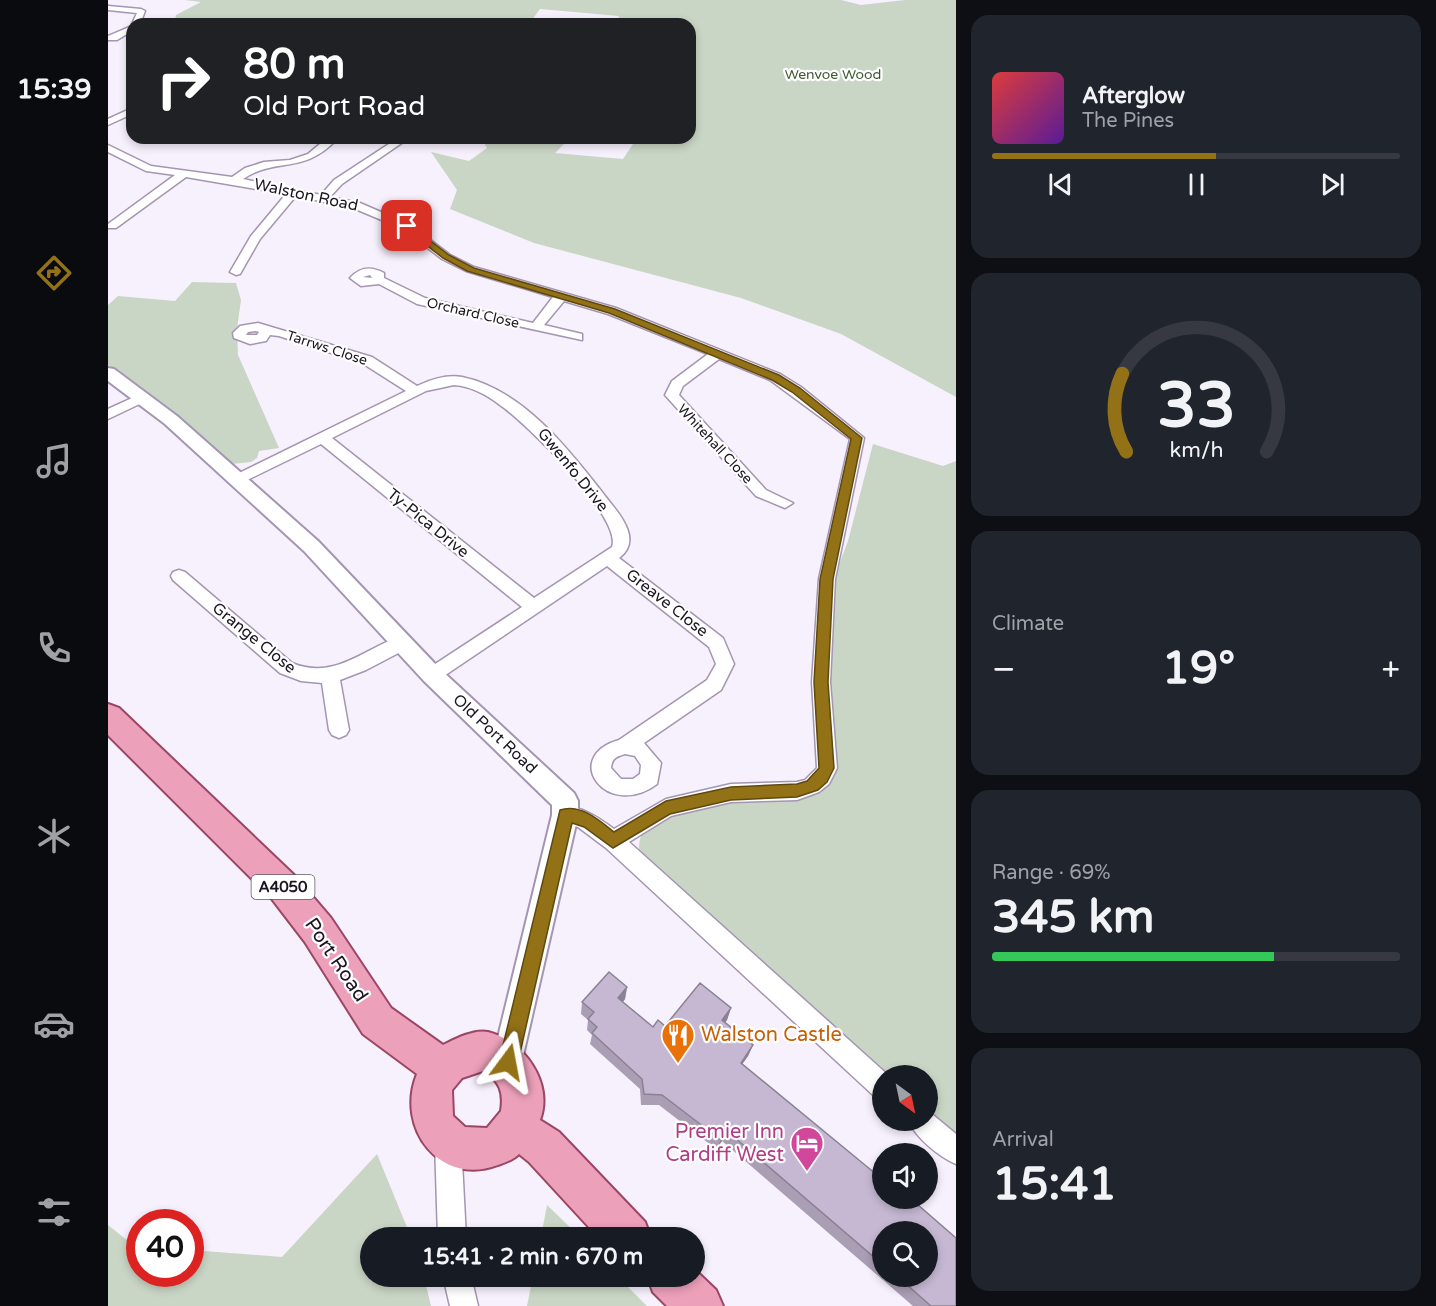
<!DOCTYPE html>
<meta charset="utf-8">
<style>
:root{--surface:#171b24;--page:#20242c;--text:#f1f3f6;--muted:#9ea1a6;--line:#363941;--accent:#927117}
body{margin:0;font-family:"Varela Round",sans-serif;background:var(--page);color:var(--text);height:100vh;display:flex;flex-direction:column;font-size:22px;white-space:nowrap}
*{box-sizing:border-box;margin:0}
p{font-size:20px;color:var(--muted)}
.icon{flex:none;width:33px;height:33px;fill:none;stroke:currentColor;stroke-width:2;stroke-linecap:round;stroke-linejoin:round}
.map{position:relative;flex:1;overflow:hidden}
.details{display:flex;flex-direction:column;gap:15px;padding:15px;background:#0d0f14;width:480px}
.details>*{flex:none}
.guide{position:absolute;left:18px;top:18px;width:570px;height:126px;border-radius:18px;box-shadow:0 3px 9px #0003;background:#202124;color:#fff;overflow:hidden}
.needle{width:39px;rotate:147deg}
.buttons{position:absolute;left:764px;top:1065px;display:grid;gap:12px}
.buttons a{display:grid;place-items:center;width:66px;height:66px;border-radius:50%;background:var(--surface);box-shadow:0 3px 9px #0003;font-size:30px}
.speed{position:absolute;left:18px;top:1209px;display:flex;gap:12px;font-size:30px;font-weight:700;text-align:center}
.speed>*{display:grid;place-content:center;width:78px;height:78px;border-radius:50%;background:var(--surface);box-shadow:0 3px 9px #0003;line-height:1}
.speed .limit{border:9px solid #d22;background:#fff;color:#111}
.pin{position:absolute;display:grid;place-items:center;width:51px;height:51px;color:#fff;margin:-26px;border-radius:12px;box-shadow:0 3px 9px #0006}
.me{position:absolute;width:66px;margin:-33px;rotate:13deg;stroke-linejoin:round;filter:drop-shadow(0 0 4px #0008)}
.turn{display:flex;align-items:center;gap:21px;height:126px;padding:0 18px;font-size:27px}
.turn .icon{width:78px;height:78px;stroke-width:2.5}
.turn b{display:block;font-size:42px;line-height:51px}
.big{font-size:45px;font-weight:700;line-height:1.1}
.details .widget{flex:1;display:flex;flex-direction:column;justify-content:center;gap:9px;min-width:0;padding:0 21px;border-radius:18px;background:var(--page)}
.details .dial{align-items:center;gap:0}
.dial svg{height:156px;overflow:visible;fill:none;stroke:var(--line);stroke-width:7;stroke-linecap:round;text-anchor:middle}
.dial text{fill:var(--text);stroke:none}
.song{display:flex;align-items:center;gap:18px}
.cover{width:72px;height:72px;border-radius:9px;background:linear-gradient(135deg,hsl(0 70% 55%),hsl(270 70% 35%))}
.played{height:6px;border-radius:3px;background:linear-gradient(90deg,var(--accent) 55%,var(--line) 55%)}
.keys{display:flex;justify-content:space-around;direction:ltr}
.heat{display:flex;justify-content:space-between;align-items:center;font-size:33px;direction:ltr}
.charge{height:9px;border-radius:4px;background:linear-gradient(90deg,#34c759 69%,var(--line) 0)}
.trip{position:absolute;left:252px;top:1227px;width:345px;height:60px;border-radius:30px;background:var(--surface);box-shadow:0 3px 9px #0003;font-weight:700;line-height:60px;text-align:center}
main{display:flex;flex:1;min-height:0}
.dock{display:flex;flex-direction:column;width:108px;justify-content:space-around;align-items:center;background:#090b0e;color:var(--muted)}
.dock .icon{width:42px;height:42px}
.dock .on{color:var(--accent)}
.dock b{font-size:27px;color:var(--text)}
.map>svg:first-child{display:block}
.green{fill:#cad6c5}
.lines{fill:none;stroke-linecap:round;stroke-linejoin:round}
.minor-casing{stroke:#a495b2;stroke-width:3}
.tertiary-casing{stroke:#a495b2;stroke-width:4}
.primary-casing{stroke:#9b4665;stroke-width:4}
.minor{fill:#fff;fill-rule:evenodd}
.tertiary{fill:#fff;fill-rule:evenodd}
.primary{fill:#eca0b9;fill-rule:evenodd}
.wall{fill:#aa9eb5;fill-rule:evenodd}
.shaded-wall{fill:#8b8194}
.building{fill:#c6b8d3;stroke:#8b8194;stroke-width:1.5}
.route{fill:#927117;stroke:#5f490f;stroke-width:1.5}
.labels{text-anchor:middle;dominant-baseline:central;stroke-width:4.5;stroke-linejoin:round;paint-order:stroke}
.far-park-label{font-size:14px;fill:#3e5a32;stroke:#fff}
.far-street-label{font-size:14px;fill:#1b1520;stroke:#fff}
.shield{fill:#fff;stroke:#5f5b63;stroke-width:1.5}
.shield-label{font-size:15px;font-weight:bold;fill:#1b1520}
.street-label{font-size:16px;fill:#1b1520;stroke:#fff}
.near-street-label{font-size:20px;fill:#1b1520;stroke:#fff}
.near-food-label{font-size:20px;fill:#c56008;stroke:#fff;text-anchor:start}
.near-hotel-label{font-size:20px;fill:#b23c85;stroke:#fff;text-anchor:end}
</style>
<main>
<nav class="dock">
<b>15:39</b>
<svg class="icon on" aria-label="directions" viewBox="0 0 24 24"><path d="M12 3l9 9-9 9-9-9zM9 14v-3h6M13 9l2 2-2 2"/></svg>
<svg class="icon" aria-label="music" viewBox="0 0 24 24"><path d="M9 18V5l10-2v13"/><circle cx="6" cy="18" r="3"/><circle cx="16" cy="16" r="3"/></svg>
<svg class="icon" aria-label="phone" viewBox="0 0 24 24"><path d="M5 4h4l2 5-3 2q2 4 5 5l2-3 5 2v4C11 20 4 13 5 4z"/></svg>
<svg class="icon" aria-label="climate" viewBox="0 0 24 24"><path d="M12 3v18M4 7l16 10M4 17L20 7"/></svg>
<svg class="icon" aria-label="car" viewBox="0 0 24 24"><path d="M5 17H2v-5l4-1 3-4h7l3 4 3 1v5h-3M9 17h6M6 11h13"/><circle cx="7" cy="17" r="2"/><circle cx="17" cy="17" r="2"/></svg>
<svg class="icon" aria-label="filters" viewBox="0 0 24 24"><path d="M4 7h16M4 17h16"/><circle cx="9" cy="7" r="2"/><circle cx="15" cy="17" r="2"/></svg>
</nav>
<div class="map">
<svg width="848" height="1306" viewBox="0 0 848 1306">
<rect width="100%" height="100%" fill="#f7f0fd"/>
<g class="green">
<path d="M77,0H733L753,5L797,0H848V397L733,334L633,298L426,243L342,209L349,190L323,152L361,161L379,148L373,138H462L447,153L515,159L529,138H582V24H508L511,16L432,9L421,24H82L67,20L68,15L93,2Z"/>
<path d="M84,282L128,283L133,300L129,329L130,355L171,448L151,451L149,458L143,462L124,464L71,416L0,365V305L10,296L67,301Z"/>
<path d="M765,444L835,466L848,461V1137L819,1111V1076L779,1075L531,852C531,847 531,839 534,834C554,804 675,794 711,789L720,723L723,585L740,541Z"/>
<path d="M269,1154L303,1237L262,1238V1276L316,1277L323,1306H0V1225L25,1245L31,1246L32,1274H82L83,1250L174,1257Z"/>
<path d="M439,1205L472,1237H433Z"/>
<path d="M425,1277H510L539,1306H419Z"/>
</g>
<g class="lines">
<defs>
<g id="minor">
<path d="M0,6L33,9L37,11L32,24H24L29,13L0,10Z"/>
<path d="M24,26V31L9,40H0V36Z"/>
<path d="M24,108V114L0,125V119Z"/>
<path d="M219,138H230C195,176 169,156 135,179L213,195L226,180L290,138H301L234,184L222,197L252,203L303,225L342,255L366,267L508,308L672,374L693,387L756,438L727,579L722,682L729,768L721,784L711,792L689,800L623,802L563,816L521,842L781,1076H774V1099L765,1095L498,848L470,827L450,821L447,815L450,809C469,802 491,818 506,829L558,799L623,784L689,782L697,780L709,768L704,682L711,579L742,439L662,380L611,359L575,386L571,395L658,490L685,503L677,508L648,496L557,395L564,381L600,354L500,314L456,301L436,325L474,334V340L309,304L271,284L253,286L242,278C252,267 263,266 276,273V278L317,298L425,323L445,297L358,271L334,259L295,229L245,208L188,196L152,239L132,274L128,275L122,272L143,236L178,194L78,177L8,228H0V224L67,175L38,171L0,152V145L43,166L124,177L137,168L156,162L182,160L200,154ZM262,275L264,278L255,277Z"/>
<path d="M150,323L264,357L309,386C322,380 338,374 354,377C413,389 459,447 494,492C502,503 513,514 518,526C524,539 522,550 511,558L615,638L626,664L613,690L536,743L553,763L549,784C499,821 452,757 511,740L599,680L608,664L601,647L499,566L330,680H318L315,675L318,670L414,607L213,444L133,483H123L120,480L123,477L298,391L254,363L171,336L162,335L158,341L142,344L126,338L125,333L132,326ZM148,331L151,332L149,335H138L140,332ZM346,385C363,386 379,395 392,405C417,422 515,518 504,547L426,598L224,438L318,391ZM517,754L527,756L533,765L532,774L525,779H513L503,768C504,758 508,757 517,754Z"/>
<path d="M35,393L40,394V400L0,419V409Z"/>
<path d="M71,570L77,572L184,663C227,681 256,648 294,636L300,638L303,643L300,648L258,670L232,680L241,730L238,735L231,738L224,735L221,730L214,683L193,681L172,673L65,580L63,576L65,572Z"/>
<path d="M819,1110L848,1134V1164C831,1157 807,1137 800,1120H819Z"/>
<path d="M340,1129L349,1133L353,1142L358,1238H330L327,1142L331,1133Z"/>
<path d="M335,1276H363L370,1306H342Z"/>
</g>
<path id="tertiary" d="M0,368L6,369L69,416L210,541L332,669L466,793L470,801V815L411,1073L400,1078L389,1073L384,1062L444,815V805L316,681L196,551L57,424L0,381Z"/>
<g id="primary">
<path d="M0,704L11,708L188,877L223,918L283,1008L335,1045C347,1039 366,1029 380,1032C416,1041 446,1083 432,1120L451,1132L537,1222L543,1238H491L421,1162L411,1154C405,1160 398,1162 390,1165C332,1187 287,1128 309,1074L255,1034L197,942L164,899L0,735ZM375,1071C392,1081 396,1092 393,1111L379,1128L357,1127L345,1116L344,1090L354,1078Z"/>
<path d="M586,1269L608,1290L615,1306H559L545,1292L539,1276H586Z"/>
</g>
</defs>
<use href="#minor" class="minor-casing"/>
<use href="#tertiary" class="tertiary-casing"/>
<use href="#primary" class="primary-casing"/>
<use href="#minor" class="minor"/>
<use href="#tertiary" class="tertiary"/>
<use href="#primary" class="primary"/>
</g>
<path class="wall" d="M519,987L517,999L515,1002L545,1027L557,1026L623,1008L619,1020L617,1022L645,1045L640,1056L634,1064L848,1306H805L614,1141L608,1149L551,1105H533L532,1089L482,1044L484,1035L479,1030L480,1020L473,1014L474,1002ZM774,1232L819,1276H774Z"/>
<g class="shaded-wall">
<path d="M519,987L517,999L508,1010L510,998Z"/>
<path d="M623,1008L619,1020L610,1032L614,1020Z"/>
<path d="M645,1045L640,1056L628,1073L633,1063Z"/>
<path d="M619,1131L614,1141L608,1149L613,1140Z"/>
</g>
<path class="building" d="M501,972L519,987L510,998L545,1027L550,1020L557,1026L592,983L623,1008L614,1020L645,1045L633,1063L774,1179V1198H802L848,1238V1306H823L789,1276H819V1232H774V1264L619,1131L613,1140L554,1095L536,1094L534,1079L484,1033L489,1027L480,1019L486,1012L474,1002Z"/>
<path class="route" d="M296,225H302L341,255L366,268L507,309L671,375L692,388L754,438L725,579L720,682L726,768L719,782L710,790L689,797L623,800L562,814L505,848L476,827L464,823L410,1062L407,1069L400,1071L394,1069L391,1062L452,810C472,803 491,820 506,832L558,801L623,787L689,784L699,781L711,768L706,682L712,579L743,439L684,392L664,380L501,313L359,271L335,258L296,228Z"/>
<defs>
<symbol id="restaurant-pin" viewBox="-11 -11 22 30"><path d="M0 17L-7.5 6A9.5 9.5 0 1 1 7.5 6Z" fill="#e8710a" stroke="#fff"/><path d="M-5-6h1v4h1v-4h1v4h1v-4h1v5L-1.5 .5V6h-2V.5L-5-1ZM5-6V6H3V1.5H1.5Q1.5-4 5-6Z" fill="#fff"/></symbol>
<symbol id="hotel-pin" viewBox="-11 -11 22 30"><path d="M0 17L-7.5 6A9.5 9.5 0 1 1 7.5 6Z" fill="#d1479c" stroke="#fff"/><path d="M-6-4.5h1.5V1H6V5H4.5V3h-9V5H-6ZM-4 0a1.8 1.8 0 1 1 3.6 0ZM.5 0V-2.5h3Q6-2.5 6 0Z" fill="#fff"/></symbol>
</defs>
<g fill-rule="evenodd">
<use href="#restaurant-pin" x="551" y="1016" width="38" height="52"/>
<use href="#hotel-pin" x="680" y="1124" width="38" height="52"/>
</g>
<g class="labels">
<g class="far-park-label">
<text x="725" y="74">Wenvoe Wood</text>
</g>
<g class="far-street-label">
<text transform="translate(365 313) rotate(13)">Orchard Close</text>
<text transform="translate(219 348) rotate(18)">Tarrws Close</text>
<text transform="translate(607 444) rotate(47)">Whitehall Close</text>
</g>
<rect class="shield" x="143.5" y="875" width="63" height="24" rx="4.5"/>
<g class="shield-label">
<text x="175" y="887">A4050</text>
</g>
<g class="street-label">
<text transform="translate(198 195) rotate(12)">Walston Road</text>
<text transform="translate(465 470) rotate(51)">Gwenfo Drive</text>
<text transform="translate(320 523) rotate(39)">Ty-Pica Drive</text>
<text transform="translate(559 603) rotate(38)">Greave Close</text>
<text transform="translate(146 638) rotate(39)">Grange Close</text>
<text transform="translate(387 734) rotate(43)">Old Port Road</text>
</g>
<g class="near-street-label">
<text transform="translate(228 960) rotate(56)">Port Road</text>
</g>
<g class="near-food-label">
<text x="593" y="1035">Walston Castle</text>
</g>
<g class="near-hotel-label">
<text x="676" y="1132">Premier Inn<tspan x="676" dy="23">Cardiff West</tspan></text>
</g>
</g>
</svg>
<div class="buttons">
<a><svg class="needle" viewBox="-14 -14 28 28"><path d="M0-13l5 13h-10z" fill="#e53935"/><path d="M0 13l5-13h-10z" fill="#9ea1a6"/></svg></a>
<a><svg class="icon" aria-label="sound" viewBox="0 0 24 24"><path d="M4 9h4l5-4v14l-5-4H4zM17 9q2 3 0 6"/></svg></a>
<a><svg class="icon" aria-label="search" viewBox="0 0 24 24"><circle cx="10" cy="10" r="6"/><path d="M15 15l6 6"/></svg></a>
</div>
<div class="speed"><div class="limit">40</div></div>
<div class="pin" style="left:299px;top:226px;background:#d93025"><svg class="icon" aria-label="arrive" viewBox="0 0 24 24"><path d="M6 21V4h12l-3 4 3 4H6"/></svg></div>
<svg class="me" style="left:400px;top:1062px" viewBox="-20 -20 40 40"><path d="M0-17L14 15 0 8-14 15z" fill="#927117" stroke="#fff" stroke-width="4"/></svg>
<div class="trip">15:41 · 2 min · 670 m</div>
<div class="guide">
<div class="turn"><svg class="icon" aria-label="right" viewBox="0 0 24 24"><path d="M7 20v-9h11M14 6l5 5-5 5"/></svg><div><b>80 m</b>Old Port Road</div></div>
</div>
</div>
<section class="details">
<div class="widget">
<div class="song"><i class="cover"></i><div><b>Afterglow</b><p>The Pines</p></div></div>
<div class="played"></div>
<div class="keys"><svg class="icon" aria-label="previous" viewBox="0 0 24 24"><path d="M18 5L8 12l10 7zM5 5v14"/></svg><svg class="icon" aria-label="pause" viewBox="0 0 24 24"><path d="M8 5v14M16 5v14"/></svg><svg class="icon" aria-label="next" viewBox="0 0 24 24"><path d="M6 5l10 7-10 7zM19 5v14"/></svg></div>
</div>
<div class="widget dial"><svg viewBox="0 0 100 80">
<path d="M14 69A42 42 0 1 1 86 69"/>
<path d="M14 69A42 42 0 0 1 12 29" stroke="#927117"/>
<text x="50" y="56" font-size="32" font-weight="700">33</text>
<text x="50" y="72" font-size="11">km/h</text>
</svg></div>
<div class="widget"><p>Climate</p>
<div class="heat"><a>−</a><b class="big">19°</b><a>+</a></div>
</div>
<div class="widget"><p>Range · 69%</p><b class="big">345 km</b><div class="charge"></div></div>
<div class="widget"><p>Arrival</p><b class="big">15:41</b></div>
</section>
</main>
